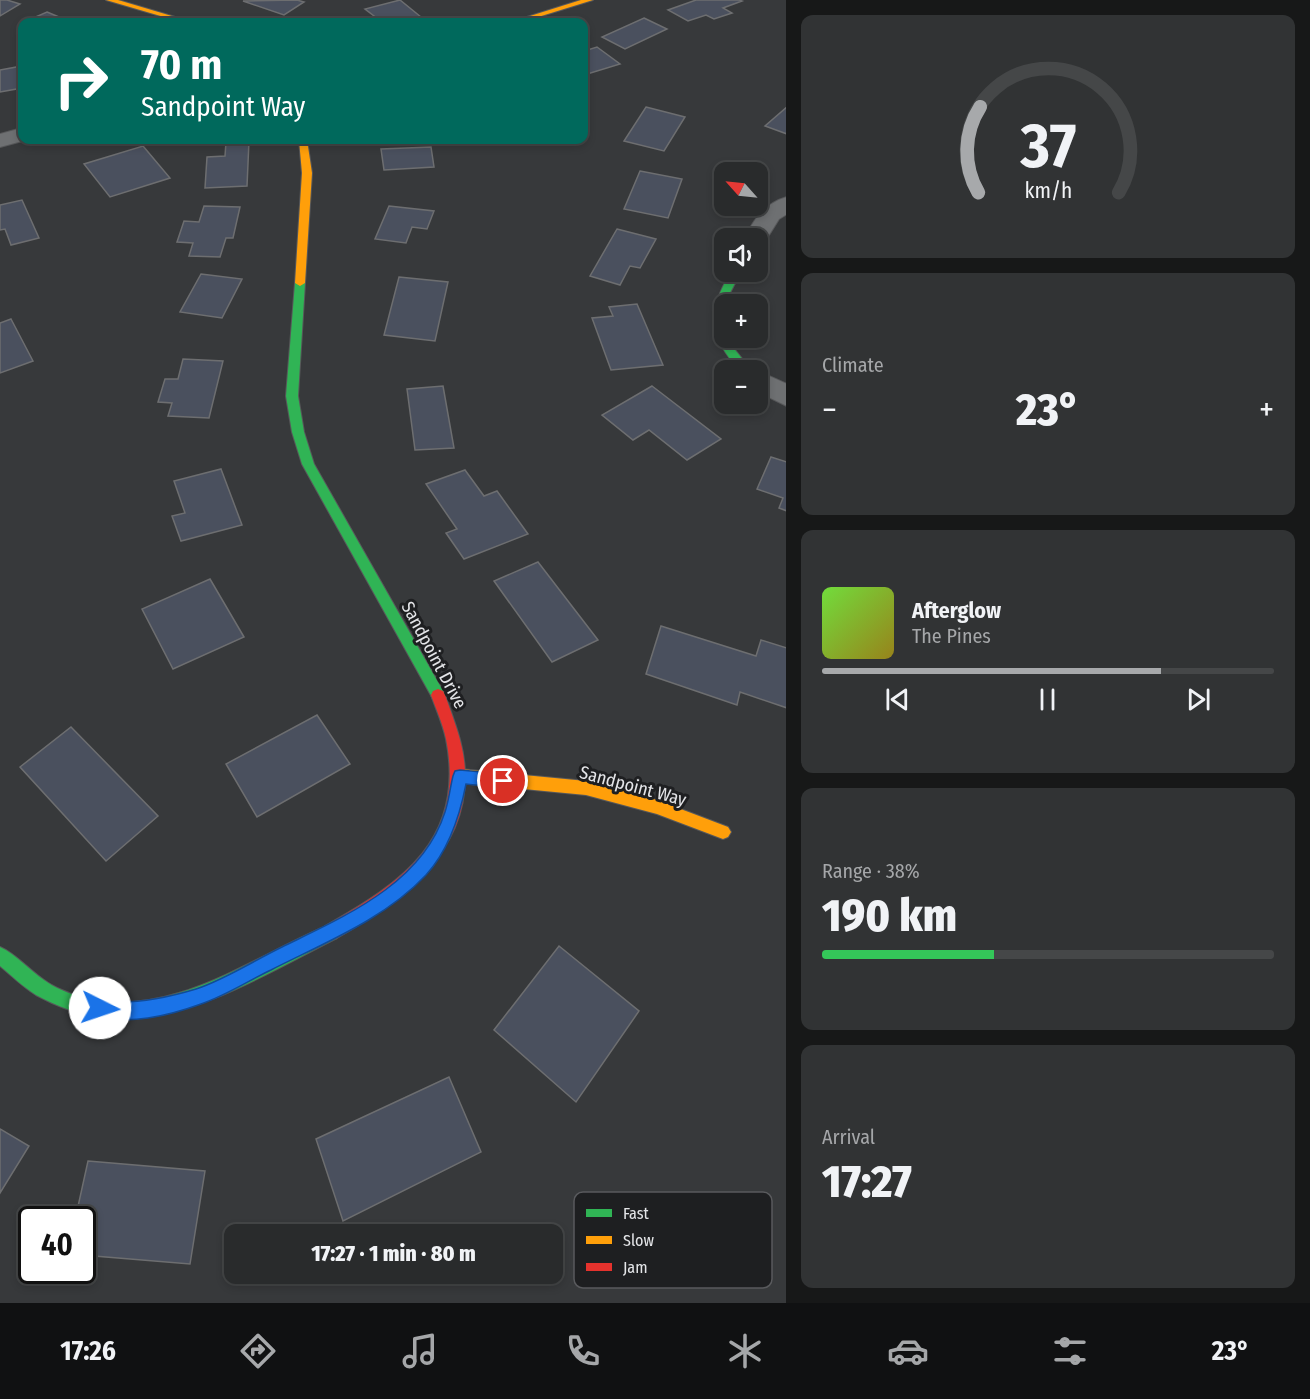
<!DOCTYPE html>
<meta charset="utf-8">
<style>
:root{--surface:#292b2c;--page:#313334;--text:#f1f3f6;--muted:#a5a7a9;--line:#454748;--accent:#a7a9ab}
body{margin:0;font-family:"Fira Sans Condensed",sans-serif;background:var(--page);color:var(--text);height:100vh;display:flex;flex-direction:column;font-size:22px;white-space:nowrap}
*{box-sizing:border-box;margin:0}
p{font-size:20px;color:var(--muted)}
.icon{flex:none;width:33px;height:33px;fill:none;stroke:currentColor;stroke-width:2;stroke-linecap:round;stroke-linejoin:round}
.map{position:relative;flex:1;overflow:hidden}
.drawer{display:flex;flex-direction:column;gap:15px;padding:15px;background:#171818;width:524px}
.drawer>*{flex:none}
.top-card{position:absolute;left:18px;top:18px;width:570px;height:126px;border-radius:12px;box-shadow:0 3px 9px #0003,0 0 0 2px var(--line);background:#00695c;color:#fff;overflow:hidden}
.needle{width:39px;rotate:297deg}
.controls{position:absolute;left:714px;top:162px;display:grid;gap:12px}
.controls a{display:grid;place-items:center;width:54px;height:54px;border-radius:12px;background:var(--surface);box-shadow:0 3px 9px #0003,0 0 0 2px var(--line);font-size:30px}
.speed{position:absolute;left:18px;top:1206px;display:flex;gap:12px;font-size:30px;font-weight:700;text-align:center}
.speed>*{display:grid;place-content:center;width:78px;height:78px;border-radius:50%;background:var(--surface);box-shadow:0 3px 9px #0003,0 0 0 2px var(--line);line-height:1}
.speed .limit{border:3px solid #111;border-radius:9px;background:#fff;color:#111}
.pin{position:absolute;display:grid;place-items:center;width:51px;height:51px;color:#fff;margin:-26px;border:3px solid #fff;border-radius:50%;box-shadow:0 2px 6px #0007}
.me{position:absolute;width:66px;margin:-33px;rotate:94deg;stroke-linejoin:round;filter:drop-shadow(0 0 4px #0008)}
.turn{display:flex;align-items:center;gap:21px;height:126px;padding:0 24px;font-size:27px}
.turn .icon{width:78px;height:78px;stroke-width:2.5}
.turn b{display:block;font-size:42px;line-height:51px}
.big{font-size:45px;font-weight:800;line-height:1.1}
.drawer .card{flex:1;display:flex;flex-direction:column;justify-content:center;gap:9px;min-width:0;padding:0 21px;border-radius:12px;background:var(--page)}
.drawer .dial{align-items:center;gap:0}
.dial svg{height:156px;overflow:visible;fill:none;stroke:var(--line);stroke-width:7;stroke-linecap:round;text-anchor:middle}
.dial text{fill:var(--text);stroke:none}
.song{display:flex;align-items:center;gap:18px}
.cover{width:72px;height:72px;border-radius:9px;background:linear-gradient(135deg,hsl(100 70% 55%),hsl(50 70% 35%))}
.played{height:6px;border-radius:3px;background:linear-gradient(90deg,var(--accent) 75%,var(--line) 75%)}
.keys{display:flex;justify-content:space-around;direction:ltr}
.heat{display:flex;justify-content:space-between;align-items:center;font-size:33px;direction:ltr}
.charge{height:9px;border-radius:4px;background:linear-gradient(90deg,#34c759 38%,var(--line) 0)}
.trip{position:absolute;left:224px;top:1224px;width:339px;height:60px;border-radius:12px;background:var(--surface);box-shadow:0 3px 9px #0003,0 0 0 2px var(--line);font-weight:800;line-height:60px;text-align:center}
.menu{display:flex;height:96px;justify-content:space-around;align-items:center;background:#101112;color:var(--muted)}
.menu .icon{width:42px;height:42px}
.menu .selected{color:var(--accent)}
.menu b{font-size:27px;color:var(--text)}
main{display:flex;flex:1;min-height:0}
.map>svg:first-child{display:block}
.building{fill:#4a505e;stroke:#6d6e70;stroke-width:1.5}
.lines{fill:none;stroke-linecap:round;stroke-linejoin:round}
.street-casing{stroke:#57585a;stroke-width:2}
.fast-casing{stroke:#57585a;stroke-width:2}
.slow-casing{stroke:#57585a;stroke-width:2}
.jam-casing{stroke:#57585a;stroke-width:2}
.street{fill:#6e7072;fill-rule:evenodd}
.fast{fill:#30b455;fill-rule:evenodd}
.slow{fill:#ff9f0a;fill-rule:evenodd}
.jam{fill:#e5322d;fill-rule:evenodd}
.route{fill:#1a73e8;stroke:#114b97;stroke-width:1.5}
.labels{text-anchor:middle;dominant-baseline:central;stroke-width:6;stroke-linejoin:round;paint-order:stroke}
.street-label{font-size:18px;fill:#e4e5e8;stroke:#1e1f21}
.key{fill:#1e1f21;stroke:#595a5d;stroke-width:1.5}
.key-label{font-size:16px;fill:#e4e5e8}
</style>
<main>
<div class="map">
<svg width="787" height="1303" viewBox="0 0 787 1303">
<rect width="100%" height="100%" fill="#37393b"/>
<g class="building">
<path d="M0,0H7L20,4L0,16Z"/>
<path d="M297,0L304,2L284,15L243,1Z"/>
<path d="M400,0L421,17L399,22H382L365,9Z"/>
<path d="M696,0H739L742,1L723,8L732,13L714,19L706,15L688,21L668,10Z"/>
<path d="M47,12L71,22H24Z"/>
<path d="M644,18L667,29L625,49L602,37Z"/>
<path d="M597,47L620,64L584,75V51Z"/>
<path d="M22,66V88L0,92V70Z"/>
<path d="M646,107L685,117L664,151L624,141Z"/>
<path d="M787,107V134L765,126Z"/>
<path d="M249,141L247,186L205,188L207,157L225,156L226,142Z"/>
<path d="M143,146L170,178L110,197L84,164Z"/>
<path d="M431,147L434,167L384,170L381,149Z"/>
<path d="M640,171L682,179L668,218L624,209Z"/>
<path d="M22,200L39,238L11,245L5,229L0,230V205Z"/>
<path d="M204,206L240,207L233,238H226L220,257L189,256L193,243L177,242L184,221L199,222Z"/>
<path d="M389,206L434,211L427,229L412,227L406,243L375,239Z"/>
<path d="M617,229L656,239L640,268L630,266L620,285L590,276Z"/>
<path d="M201,274L242,279L222,318L180,312Z"/>
<path d="M399,277L448,282L435,341L384,335Z"/>
<path d="M637,304L663,365L611,370L592,318L613,316L609,307Z"/>
<path d="M11,319L33,361L0,373V323Z"/>
<path d="M183,359L223,361L209,418L168,416L172,403L158,402L165,379H178Z"/>
<path d="M443,386L454,448L415,450L407,389Z"/>
<path d="M652,386L721,439L687,460L649,430L633,440L602,415Z"/>
<path d="M771,457L787,462V511L779,508L783,498L757,489Z"/>
<path d="M221,469L242,525L181,541L172,516L185,513L174,481Z"/>
<path d="M465,470L484,496L497,491L528,534L464,559L446,533L457,529L426,484Z"/>
<path d="M538,562L598,640L552,662L494,581Z"/>
<path d="M210,579L244,637L173,669L142,609Z"/>
<path d="M661,626L756,656L761,640L787,648V708L740,692L737,705L646,674Z"/>
<path d="M317,715L350,764L257,817L226,764Z"/>
<path d="M71,727L158,816L106,861L20,767Z"/>
<path d="M559,946L639,1011L576,1102L494,1030Z"/>
<path d="M449,1077L481,1152L343,1221L316,1139Z"/>
<path d="M0,1129L29,1146L0,1193Z"/>
<path d="M88,1161L205,1171L190,1264L82,1255V1220H75Z"/>
</g>
<g class="lines">
<defs>
<g id="street">
<path d="M22,128V140H26L0,147V134Z"/>
<path d="M787,197V214L779,219L764,243L758,245V238H745C753,220 765,203 787,197Z"/>
<path d="M758,371L787,384V406L758,392Z"/>
</g>
<g id="fast">
<path d="M731,272H741L724,304V338H728L732,346L751,370H740C708,337 707,311 731,272Z"/>
<path d="M300,280L305,283L298,396L304,432L314,464L443,691L445,695L443,699L438,701L433,699L302,464L292,432L286,396L295,283Z"/>
<path d="M331,924L337,926L339,932L337,938C271,971 199,1017 123,1019C93,1020 62,1009 36,995C23,987 11,975 0,966V947C16,954 29,970 44,980C53,987 70,994 81,997C169,1022 255,955 331,924Z"/>
</g>
<g id="slow">
<path d="M106,0H118L192,22H181Z"/>
<path d="M581,0H593L522,22H511Z"/>
<path d="M299,140H307L312,173L305,283L300,286L295,283L302,173Z"/>
<path d="M460,769L586,781L657,800L728,827L731,832L728,837L723,839L657,814L586,795L460,783L455,781L453,776L455,771Z"/>
</g>
<path id="jam" d="M438,689L443,691L445,695C454,721 465,747 465,774C467,855 398,902 337,938L331,940L325,938L323,932L325,926C403,882 466,839 446,739C443,724 436,709 431,695L433,691Z"/>
</defs>
<use href="#street" class="street-casing"/>
<use href="#fast" class="fast-casing"/>
<use href="#slow" class="slow-casing"/>
<use href="#jam" class="jam-casing"/>
<use href="#street" class="street"/>
<use href="#fast" class="fast"/>
<use href="#slow" class="slow"/>
<use href="#jam" class="jam"/>
</g>
<path class="route" d="M460,770L503,774L508,776L510,781L508,786L503,788L466,784C460,815 449,850 426,875C385,919 324,943 271,970C248,981 225,996 201,1004C171,1015 125,1027 94,1014L91,1008L94,1002C103,998 111,1002 120,1002C145,1002 173,996 196,989C224,980 255,960 282,947C345,916 422,884 445,812C449,800 450,788 453,776L455,771Z"/>
<g class="labels">
<g class="street-label">
<text transform="translate(434 655) rotate(62)">Sandpoint Drive</text>
<text transform="translate(633 786) rotate(15)">Sandpoint Way</text>
</g>
</g>
<rect x="574" y="1192" width="198" height="96" rx="9" class="key"/>
<rect x="586" y="1209" width="26" height="8" fill="#30b455"/>
<rect x="586" y="1236" width="26" height="8" fill="#ff9f0a"/>
<rect x="586" y="1263" width="26" height="8" fill="#e5322d"/>
<g class="key-label">
<text x="623" y="1219">Fast</text>
<text x="623" y="1246">Slow</text>
<text x="623" y="1273">Jam</text>
</g>
</svg>
<div class="controls">
<a><svg class="needle" viewBox="-14 -14 28 28"><path d="M0-13l5 13h-10z" fill="#e53935"/><path d="M0 13l5-13h-10z" fill="#a5a7a9"/></svg></a>
<a><svg class="icon" aria-label="sound" viewBox="0 0 24 24"><path d="M4 9h4l5-4v14l-5-4H4zM17 9q2 3 0 6"/></svg></a>
<a>+</a>
<a>−</a>
</div>
<div class="speed"><div class="limit">40</div></div>
<div class="pin" style="left:503px;top:781px;background:#d93025"><svg class="icon" aria-label="arrive" viewBox="0 0 24 24"><path d="M6 21V4h12l-3 4 3 4H6"/></svg></div>
<svg class="me" style="left:100px;top:1008px" viewBox="-20 -20 40 40"><circle r="19" fill="#fff"/><path d="M0-13L10 11 0 6-10 11z" fill="#1a73e8"/></svg>
<div class="trip">17:27 · 1 min · 80 m</div>
<div class="top-card">
<div class="turn"><svg class="icon" aria-label="right" viewBox="0 0 24 24"><path d="M7 20v-9h11M14 6l5 5-5 5"/></svg><div><b>70 m</b>Sandpoint Way</div></div>
</div>
</div>
<section class="drawer">
<div class="card dial"><svg viewBox="0 0 100 80">
<path d="M14 69A42 42 0 1 1 86 69"/>
<path d="M14 69A42 42 0 0 1 15 25" stroke="#a7a9ab"/>
<text x="50" y="56" font-size="32" font-weight="700">37</text>
<text x="50" y="72" font-size="11">km/h</text>
</svg></div>
<div class="card"><p>Climate</p>
<div class="heat"><a>−</a><b class="big">23°</b><a>+</a></div>
</div>
<div class="card">
<div class="song"><i class="cover"></i><div><b>Afterglow</b><p>The Pines</p></div></div>
<div class="played"></div>
<div class="keys"><svg class="icon" aria-label="previous" viewBox="0 0 24 24"><path d="M18 5L8 12l10 7zM5 5v14"/></svg><svg class="icon" aria-label="pause" viewBox="0 0 24 24"><path d="M8 5v14M16 5v14"/></svg><svg class="icon" aria-label="next" viewBox="0 0 24 24"><path d="M6 5l10 7-10 7zM19 5v14"/></svg></div>
</div>
<div class="card"><p>Range · 38%</p><b class="big">190 km</b><div class="charge"></div></div>
<div class="card"><p>Arrival</p><b class="big">17:27</b></div>
</section>
</main>
<nav class="menu">
<b>17:26</b>
<svg class="icon selected" aria-label="directions" viewBox="0 0 24 24"><path d="M12 3l9 9-9 9-9-9zM9 14v-3h6M13 9l2 2-2 2"/></svg>
<svg class="icon" aria-label="music" viewBox="0 0 24 24"><path d="M9 18V5l10-2v13"/><circle cx="6" cy="18" r="3"/><circle cx="16" cy="16" r="3"/></svg>
<svg class="icon" aria-label="phone" viewBox="0 0 24 24"><path d="M5 4h4l2 5-3 2q2 4 5 5l2-3 5 2v4C11 20 4 13 5 4z"/></svg>
<svg class="icon" aria-label="climate" viewBox="0 0 24 24"><path d="M12 3v18M4 7l16 10M4 17L20 7"/></svg>
<svg class="icon" aria-label="car" viewBox="0 0 24 24"><path d="M5 17H2v-5l4-1 3-4h7l3 4 3 1v5h-3M9 17h6M6 11h13"/><circle cx="7" cy="17" r="2"/><circle cx="17" cy="17" r="2"/></svg>
<svg class="icon" aria-label="filters" viewBox="0 0 24 24"><path d="M4 7h16M4 17h16"/><circle cx="9" cy="7" r="2"/><circle cx="15" cy="17" r="2"/></svg>
<b>23°</b>
</nav>
